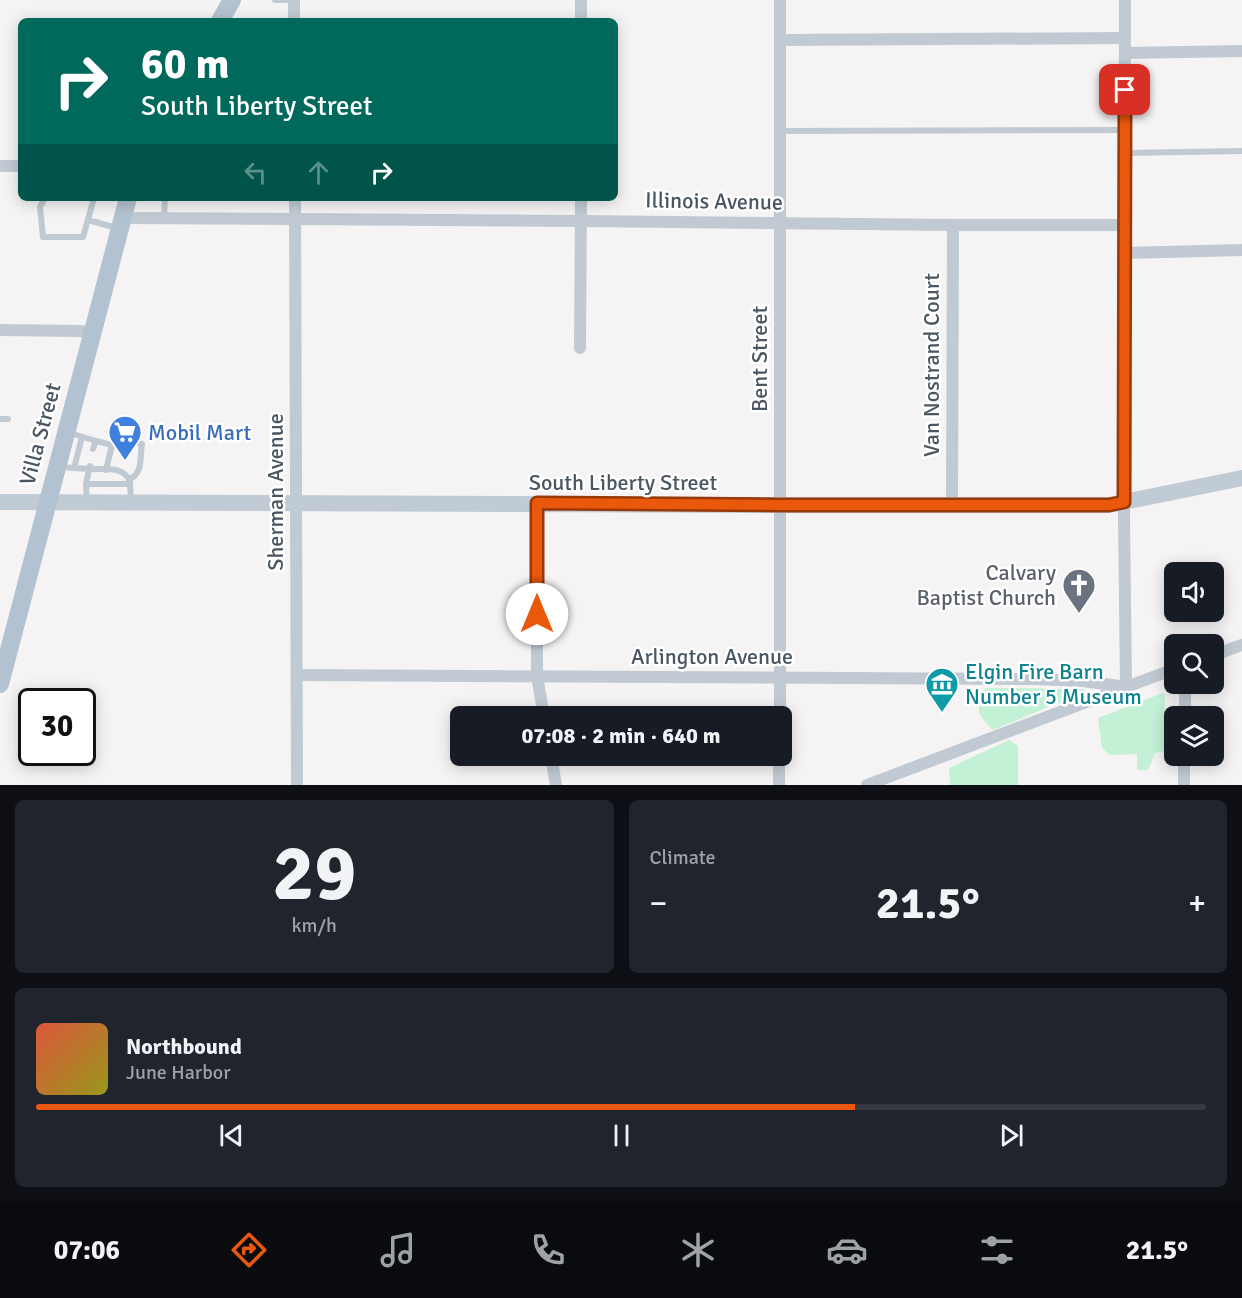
<!DOCTYPE html>
<meta charset="utf-8">
<style>
:root{--surface:#171b24;--page:#20242c;--text:#f1f3f6;--muted:#9ea1a6;--line:#363941;--accent:#ea580c}
body{margin:0;font-family:Signika,sans-serif;background:var(--page);color:var(--text);height:100vh;display:flex;flex-direction:column;font-size:22px;white-space:nowrap}
*{box-sizing:border-box;margin:0}
p{font-size:20px;color:var(--muted)}
.icon{flex:none;width:33px;height:33px;fill:none;stroke:currentColor;stroke-width:2;stroke-linecap:round;stroke-linejoin:round}
.map{position:relative;height:785px;overflow:hidden}
.drawer{display:flex;flex-direction:column;gap:15px;padding:15px;background:#0d0f14;flex:1}
.drawer>*{flex:none}
.banner{position:absolute;left:18px;top:18px;width:600px;height:183px;border-radius:9px;box-shadow:0 3px 15px #0003;background:#00695c;color:#fff;overflow:hidden}
.tools{position:absolute;left:1164px;top:562px;display:grid;gap:12px}
.tools a{display:grid;place-items:center;width:60px;height:60px;border-radius:9px;background:var(--surface);box-shadow:0 3px 15px #0003;font-size:30px}
.speed{position:absolute;left:18px;top:688px;display:flex;gap:12px;font-size:30px;font-weight:700;text-align:center}
.speed>*{display:grid;place-content:center;width:78px;height:78px;border-radius:50%;background:var(--surface);box-shadow:0 3px 15px #0003;line-height:1}
.speed .limit{border:3px solid #111;border-radius:9px;background:#fff;color:#111}
.pin{position:absolute;display:grid;place-items:center;width:51px;height:51px;color:#fff;margin:-26px;border-radius:12px;box-shadow:0 3px 9px #0006}
.me{position:absolute;width:66px;margin:-33px;rotate:0deg;stroke-linejoin:round;filter:drop-shadow(0 0 4px #0008)}
.turn{display:flex;align-items:center;gap:21px;height:126px;padding:0 24px;font-size:27px}
.turn .icon{width:78px;height:78px;stroke-width:2.5}
.turn b{display:block;font-size:42px;line-height:51px}
.lanes{display:flex;align-items:center;height:57px;padding:0 24px;background:#0003;justify-content:center;gap:30px;direction:ltr}
.lanes .off{opacity:.35}
.big{font-size:45px;font-weight:800;line-height:1.1}
.drawer .card{flex:1;display:flex;flex-direction:column;justify-content:center;gap:9px;min-width:0;padding:0 21px;border-radius:9px;background:var(--page)}
.drawer .dial{align-items:center;gap:0}
.dial b{font-size:78px;line-height:1}
.song{display:flex;align-items:center;gap:18px}
.cover{width:72px;height:72px;border-radius:9px;background:linear-gradient(135deg,hsl(10 70% 55%),hsl(60 70% 35%))}
.played{height:6px;border-radius:3px;background:linear-gradient(90deg,var(--accent) 70%,var(--line) 70%)}
.keys{display:flex;justify-content:space-around;direction:ltr}
.heat{display:flex;justify-content:space-between;align-items:center;font-size:33px;direction:ltr}
.drawer .tiles{flex:1;display:grid;gap:15px;grid-template-columns:1fr 1fr}
.card:last-child{grid-column:span 2}
.trip{position:absolute;left:450px;top:706px;width:342px;height:60px;border-radius:9px;background:var(--surface);box-shadow:0 3px 15px #0003;font-weight:800;line-height:60px;text-align:center}
.tabs{display:flex;height:96px;justify-content:space-around;align-items:center;background:#090b0e;color:var(--muted)}
.tabs .icon{width:42px;height:42px}
.tabs .selected{color:var(--accent)}
.tabs b{font-size:27px;color:var(--text)}
.map>svg:first-child{display:block}
.green{fill:#c3f1d5}
.lines{fill:none;stroke-linecap:round;stroke-linejoin:round}
.service{stroke:#c1cad2;stroke-width:6}
.minor{stroke:#c1cad2;stroke-width:12}
.secondary{stroke:#c1cbd6;stroke-width:16}
.primary{stroke:#b3c2d1;stroke-width:18}
.route-casing{stroke:#983908;stroke-width:15}
.route{stroke:#ea580c;stroke-width:10}
.labels{text-anchor:middle;dominant-baseline:central;stroke-width:5;stroke-linejoin:round;paint-order:stroke}
.street-label{font-size:22px;fill:#4a5661;stroke:#fff}
.shop-label{font-size:22px;fill:#366cbe;stroke:#fff;text-anchor:start}
.worship-label{font-size:22px;fill:#5b616d;stroke:#fff;text-anchor:end}
.culture-label{font-size:22px;fill:#0d838f;stroke:#fff;text-anchor:start}
</style>
<div class="map">
<svg width="1242" height="785" viewBox="0 0 1242 785">
<rect width="100%" height="100%" fill="#f5f3f3"/>
<g class="green">
<path d="M985,688L1083,689L1084,690V692L993,730C976,712 975,711 985,688Z"/>
<path d="M1163,693L1165,696L1164,751L1155,753L1148,770H1137V754L1110,755L1102,748L1098,718Z"/>
<path d="M1009,740L1018,746V785H950L949,768Z"/>
</g>
<g class="lines">
<g class="service">
<path d="M275,0H294"/>
<path d="M780,131L1125,130"/>
<path d="M1125,153L1242,151"/>
<path d="M45,198L40,207L43,237H83L94,198"/>
<path d="M164,218L165,198"/>
<path d="M88,220L117,228"/>
<path d="M0,419H8"/>
<path d="M70,433L96,441L93,449"/>
<path d="M96,441L112,445L106,470"/>
<path d="M112,445L129,440L142,444C140,456 143,475 129,479"/>
<path d="M90,466L89,469C104,470 124,465 130,482"/>
<path d="M60,467L89,469L86,484L87,502"/>
<path d="M74,468L82,437"/>
<path d="M86,484H130L131,500"/>
</g>
<g class="minor">
<path d="M294,0V21"/>
<path d="M581,0V21"/>
<path d="M780,40L1125,38"/>
<path d="M1125,53L1242,51"/>
<path d="M0,166H21"/>
<path d="M295,198L297,785"/>
<path d="M123,218L581,221L953,225H1125"/>
<path d="M1125,253L1242,250"/>
<path d="M0,330L80,331L93,333"/>
<path d="M580,348L581,198"/>
<path d="M537,503V676L544,717"/>
<path d="M952,505L953,225"/>
<path d="M1214,655L1242,645"/>
<path d="M297,675L1033,679L1083,681L1126,687L1124,518L1125,0"/>
<path d="M780,717V0"/>
<path d="M1185,717V684"/>
<path d="M551,756L556,785"/>
<path d="M779,785V756"/>
<path d="M867,785L1174,669"/>
<path d="M1184,785V756"/>
</g>
<path class="secondary" d="M0,502L780,505H1109L1242,478"/>
<g class="primary">
<path d="M220,21L232,0"/>
<path d="M0,684L128,198"/>
</g>
</g>
<g class="lines">
<defs>
<path id="route" d="M537,614V503L780,505H1109L1124,502L1125,90"/>
</defs>
<use href="#route" class="route-casing"/>
<use href="#route" class="route"/>
</g>
<defs>
<symbol id="supermarket-pin" viewBox="-11 -11 22 30"><path d="M0 17L-7.5 6A9.5 9.5 0 1 1 7.5 6Z" fill="#3f7fe0" stroke="#fff"/><path d="M-6-5.5h2.5l.6 2H6L4.5 2H-2.5L-4.4-4H-6ZM-1.5 3.2a1.3 1.3 0 1 0 .1 0ZM3 3.2a1.3 1.3 0 1 0 .1 0Z" fill="#fff"/></symbol>
<symbol id="church-pin" viewBox="-11 -11 22 30"><path d="M0 17L-7.5 6A9.5 9.5 0 1 1 7.5 6Z" fill="#6b7280" stroke="#fff"/><path d="M-1.2-6h2.4v3.5h3.3v2.4h-3.3V6h-2.4V-.1h-3.3v-2.4h3.3Z" fill="#fff"/></symbol>
<symbol id="museum-pin" viewBox="-11 -11 22 30"><path d="M0 17L-7.5 6A9.5 9.5 0 1 1 7.5 6Z" fill="#0f9aa8" stroke="#fff"/><path d="M0-6L6-3V-2H-6V-3ZM-5-1h2V3h-2ZM-1-1h2V3h-2ZM3-1h2V3H3ZM-6 4H6V6H-6Z" fill="#fff"/></symbol>
</defs>
<g fill-rule="evenodd">
<use href="#supermarket-pin" x="106" y="413" width="38" height="52"/>
<use href="#church-pin" x="1060" y="566" width="38" height="52"/>
<use href="#museum-pin" x="923" y="665" width="38" height="52"/>
</g>
<g class="labels">
<g class="street-label">
<text transform="translate(714 201) rotate(1)">Illinois Avenue</text>
<text transform="translate(759 359) rotate(-90)">Bent Street</text>
<text transform="translate(931 365) rotate(-90)">Van Nostrand Court</text>
<text transform="translate(40 434) rotate(-75)">Villa Street</text>
<text x="623" y="482">South Liberty Street</text>
<text transform="translate(275 492) rotate(-90)">Sherman Avenue</text>
<text x="712" y="656">Arlington Avenue</text>
</g>
<g class="shop-label">
<text x="148" y="432">Mobil Mart</text>
</g>
<g class="worship-label">
<text x="1056" y="572">Calvary<tspan x="1056" dy="25">Baptist Church</tspan></text>
</g>
<g class="culture-label">
<text x="965" y="671">Elgin Fire Barn<tspan x="965" dy="25">Number 5 Museum</tspan></text>
</g>
</g>
</svg>
<div class="tools">
<a><svg class="icon" aria-label="sound" viewBox="0 0 24 24"><path d="M4 9h4l5-4v14l-5-4H4zM17 9q2 3 0 6"/></svg></a>
<a><svg class="icon" aria-label="search" viewBox="0 0 24 24"><circle cx="10" cy="10" r="6"/><path d="M15 15l6 6"/></svg></a>
<a><svg class="icon" aria-label="layers" viewBox="0 0 24 24"><path d="M12 4l9 5-9 5-9-5zM3 14l9 5 9-5"/></svg></a>
</div>
<div class="speed"><div class="limit">30</div></div>
<div class="pin" style="left:1125px;top:90px;background:#d93025"><svg class="icon" aria-label="arrive" viewBox="0 0 24 24"><path d="M6 21V4h12l-3 4 3 4H6"/></svg></div>
<svg class="me" style="left:537px;top:614px" viewBox="-20 -20 40 40"><circle r="19" fill="#fff"/><path d="M0-13L10 11 0 6-10 11z" fill="#ea580c"/></svg>
<div class="trip">07:08 · 2 min · 640 m</div>
<div class="banner">
<div class="turn"><svg class="icon" aria-label="right" viewBox="0 0 24 24"><path d="M7 20v-9h11M14 6l5 5-5 5"/></svg><div><b>60 m</b>South Liberty Street</div></div>
<div class="lanes"><svg class="icon off" aria-label="left" viewBox="0 0 24 24"><path d="M17 20v-9H6M10 6l-5 5 5 5"/></svg><svg class="icon off" aria-label="ahead" viewBox="0 0 24 24"><path d="M12 20V5M6 11l6-6 6 6"/></svg><svg class="icon" aria-label="right" viewBox="0 0 24 24"><path d="M7 20v-9h11M14 6l5 5-5 5"/></svg></div>
</div>
</div>
<section class="drawer">
<div class="tiles">
<div class="card dial"><b>29</b><p>km/h</p></div>
<div class="card"><p>Climate</p>
<div class="heat"><a>−</a><b class="big">21.5°</b><a>+</a></div>
</div>
<div class="card">
<div class="song"><i class="cover"></i><div><b>Northbound</b><p>June Harbor</p></div></div>
<div class="played"></div>
<div class="keys"><svg class="icon" aria-label="previous" viewBox="0 0 24 24"><path d="M18 5L8 12l10 7zM5 5v14"/></svg><svg class="icon" aria-label="pause" viewBox="0 0 24 24"><path d="M8 5v14M16 5v14"/></svg><svg class="icon" aria-label="next" viewBox="0 0 24 24"><path d="M6 5l10 7-10 7zM19 5v14"/></svg></div>
</div>
</div>
</section>
<nav class="tabs">
<b>07:06</b>
<svg class="icon selected" aria-label="directions" viewBox="0 0 24 24"><path d="M12 3l9 9-9 9-9-9zM9 14v-3h6M13 9l2 2-2 2"/></svg>
<svg class="icon" aria-label="music" viewBox="0 0 24 24"><path d="M9 18V5l10-2v13"/><circle cx="6" cy="18" r="3"/><circle cx="16" cy="16" r="3"/></svg>
<svg class="icon" aria-label="phone" viewBox="0 0 24 24"><path d="M5 4h4l2 5-3 2q2 4 5 5l2-3 5 2v4C11 20 4 13 5 4z"/></svg>
<svg class="icon" aria-label="climate" viewBox="0 0 24 24"><path d="M12 3v18M4 7l16 10M4 17L20 7"/></svg>
<svg class="icon" aria-label="car" viewBox="0 0 24 24"><path d="M5 17H2v-5l4-1 3-4h7l3 4 3 1v5h-3M9 17h6M6 11h13"/><circle cx="7" cy="17" r="2"/><circle cx="17" cy="17" r="2"/></svg>
<svg class="icon" aria-label="filters" viewBox="0 0 24 24"><path d="M4 7h16M4 17h16"/><circle cx="9" cy="7" r="2"/><circle cx="15" cy="17" r="2"/></svg>
<b>21.5°</b>
</nav>
